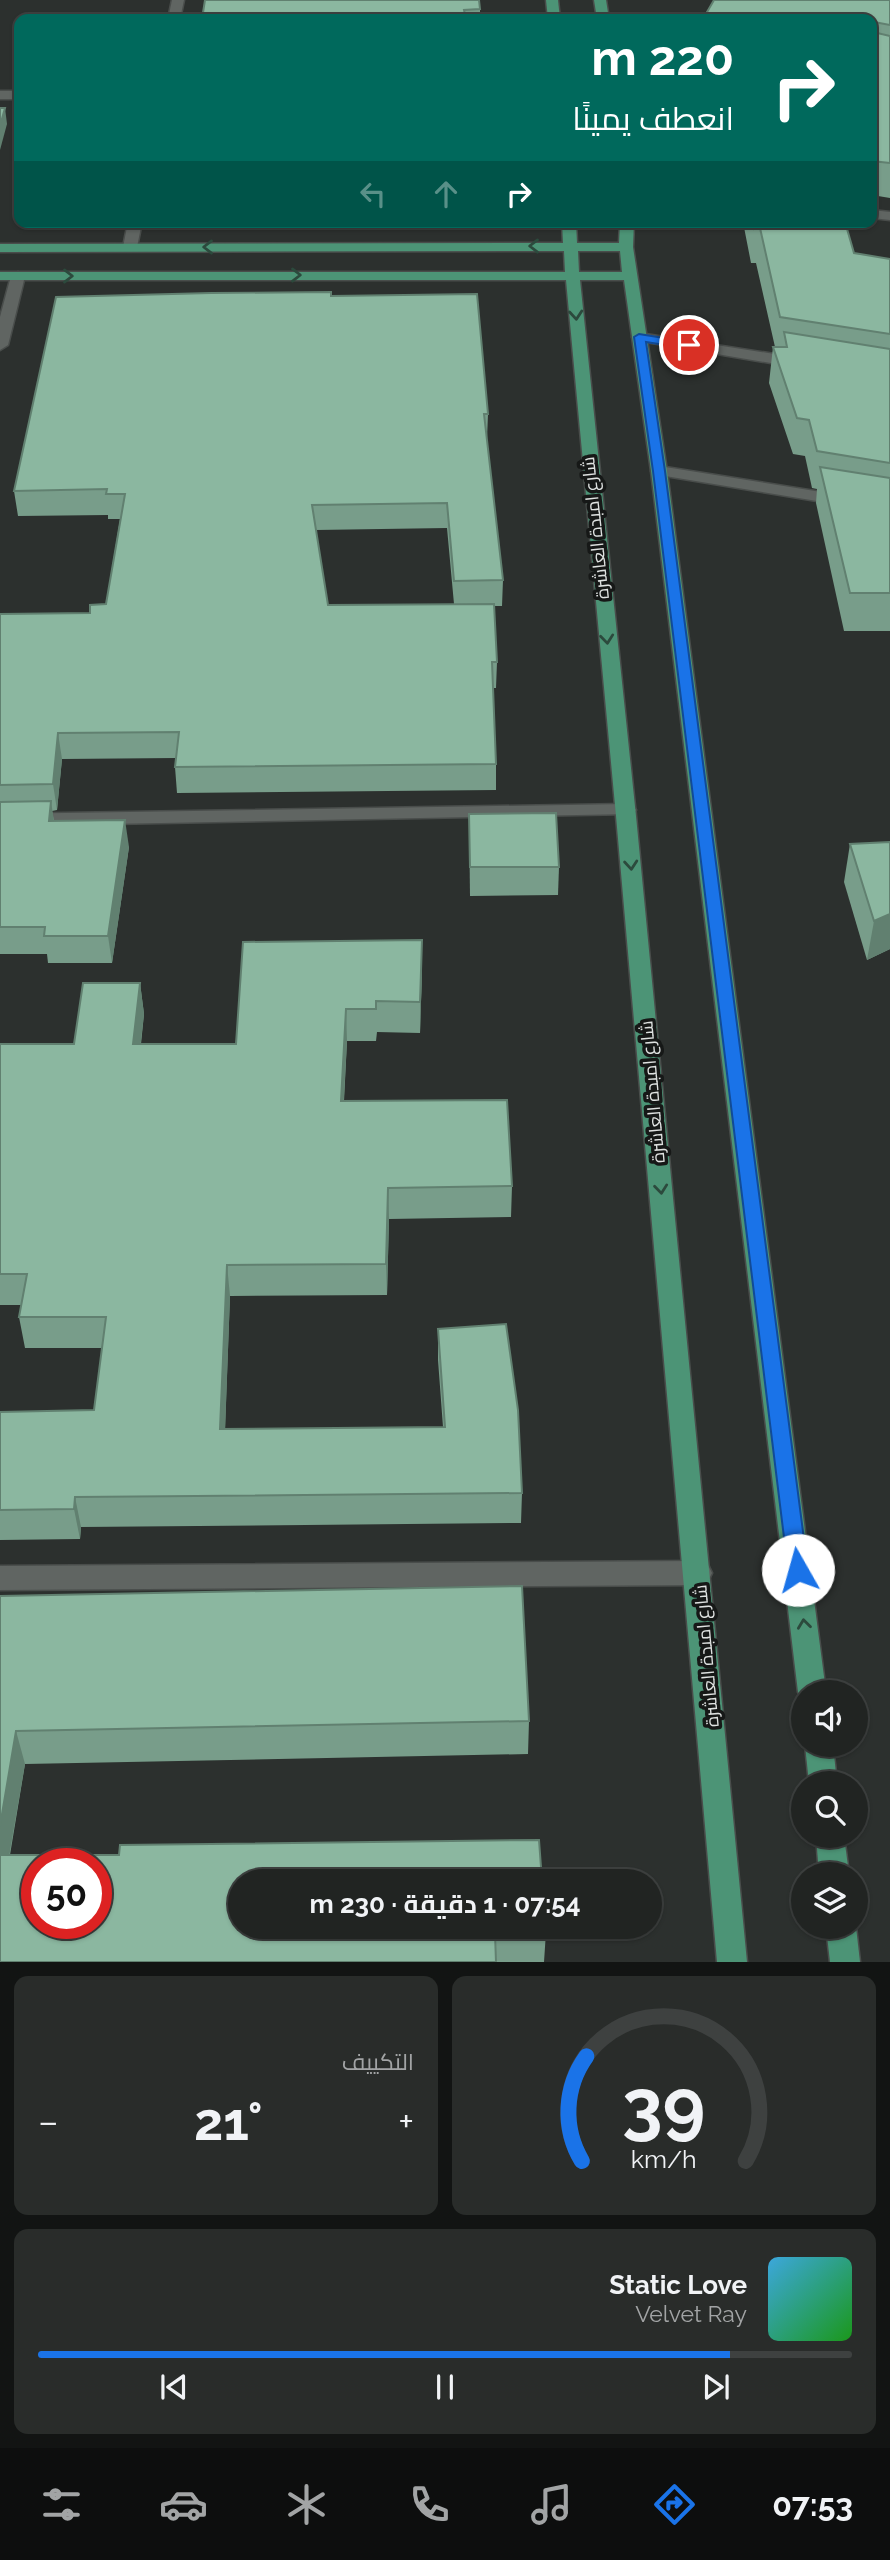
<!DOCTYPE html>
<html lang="ar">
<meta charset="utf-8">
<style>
:root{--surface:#212422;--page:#292c2a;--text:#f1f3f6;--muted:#a2a4a5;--line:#3e4140;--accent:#1a73e8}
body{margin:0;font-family:Raleway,Cairo,sans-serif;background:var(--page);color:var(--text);direction:rtl;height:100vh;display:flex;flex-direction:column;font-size:26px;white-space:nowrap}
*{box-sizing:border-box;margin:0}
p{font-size:23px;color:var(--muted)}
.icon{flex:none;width:38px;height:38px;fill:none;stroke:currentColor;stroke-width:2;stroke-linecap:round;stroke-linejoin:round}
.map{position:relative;height:1962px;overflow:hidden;direction:ltr}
.sheet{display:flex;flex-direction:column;gap:14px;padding:14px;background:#121413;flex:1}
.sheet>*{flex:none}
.top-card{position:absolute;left:14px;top:14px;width:863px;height:214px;border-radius:14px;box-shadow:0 2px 5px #0004,0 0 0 2px var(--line);direction:rtl;background:#00695c;color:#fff;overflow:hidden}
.buttons{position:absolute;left:791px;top:1680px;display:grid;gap:14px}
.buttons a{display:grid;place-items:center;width:77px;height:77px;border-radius:50%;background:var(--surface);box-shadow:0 2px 5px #0004,0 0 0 2px var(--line);font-size:35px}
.speed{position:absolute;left:21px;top:1848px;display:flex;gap:14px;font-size:35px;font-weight:700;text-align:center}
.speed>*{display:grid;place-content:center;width:91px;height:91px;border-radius:50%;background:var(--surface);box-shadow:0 2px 5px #0004,0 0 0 2px var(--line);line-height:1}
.speed .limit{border:10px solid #d22;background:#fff;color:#111}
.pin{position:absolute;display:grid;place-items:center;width:60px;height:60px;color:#fff;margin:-30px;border:4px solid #fff;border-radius:50%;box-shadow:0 2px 7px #0007}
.me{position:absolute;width:77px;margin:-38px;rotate:353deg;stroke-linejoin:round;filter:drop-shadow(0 0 5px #0008)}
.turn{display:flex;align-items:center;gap:24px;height:147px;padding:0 28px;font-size:32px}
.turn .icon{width:91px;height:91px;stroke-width:2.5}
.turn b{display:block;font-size:49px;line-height:60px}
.lanes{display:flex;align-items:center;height:66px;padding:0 28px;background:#0003;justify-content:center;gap:35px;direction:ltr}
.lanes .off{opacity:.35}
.big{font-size:52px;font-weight:700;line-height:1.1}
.sheet .tile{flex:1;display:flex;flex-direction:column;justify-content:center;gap:10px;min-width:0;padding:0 24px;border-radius:14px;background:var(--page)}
.sheet .dial{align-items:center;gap:0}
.dial svg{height:182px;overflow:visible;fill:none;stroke:var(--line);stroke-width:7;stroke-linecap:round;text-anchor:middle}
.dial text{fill:var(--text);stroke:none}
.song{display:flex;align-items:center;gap:21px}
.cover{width:84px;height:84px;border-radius:10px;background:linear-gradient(135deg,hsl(200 70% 55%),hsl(120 70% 35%))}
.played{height:7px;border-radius:4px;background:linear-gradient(90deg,var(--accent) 85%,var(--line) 85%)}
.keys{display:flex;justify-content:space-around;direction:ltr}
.heat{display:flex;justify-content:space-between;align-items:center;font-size:38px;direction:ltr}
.sheet .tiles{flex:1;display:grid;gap:14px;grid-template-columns:1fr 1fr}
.tile:last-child{grid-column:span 2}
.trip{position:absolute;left:228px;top:1869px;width:434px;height:70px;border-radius:35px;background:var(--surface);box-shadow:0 2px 5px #0004,0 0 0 2px var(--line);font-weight:700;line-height:70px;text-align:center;direction:rtl}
.tabs{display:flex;height:112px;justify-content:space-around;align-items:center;background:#0d0e0e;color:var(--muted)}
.tabs .icon{width:49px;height:49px}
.tabs .on{color:var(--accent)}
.tabs b{font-size:32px;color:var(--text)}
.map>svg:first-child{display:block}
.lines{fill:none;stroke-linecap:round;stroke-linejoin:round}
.minor-casing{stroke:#494d4b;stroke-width:3}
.major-casing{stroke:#494d4b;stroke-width:3}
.minor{fill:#606562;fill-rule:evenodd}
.major{fill:#4c9476;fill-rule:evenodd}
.wall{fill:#789d8a;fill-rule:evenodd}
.shaded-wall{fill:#618070}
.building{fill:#8bb7a0;stroke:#618070;stroke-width:2;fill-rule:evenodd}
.oneway{stroke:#2c4a3d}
.route{fill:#1a73e8;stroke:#114b97;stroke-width:2}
.labels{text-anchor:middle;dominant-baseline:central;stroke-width:7;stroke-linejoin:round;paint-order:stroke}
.street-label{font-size:18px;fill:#dfe2e1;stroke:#161817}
</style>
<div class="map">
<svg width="890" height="1962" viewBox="0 0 890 1962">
<rect width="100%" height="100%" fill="#2c302e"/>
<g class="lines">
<defs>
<g id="minor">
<path d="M172,0H184L180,19H168Z"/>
<rect x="0" y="91" width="19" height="8"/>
<path d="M872,210L890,212V220L872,218Z"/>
<path d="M128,222H142L137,247L130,251L123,247Z"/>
<path d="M18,272L25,276L8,345L0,350V317L11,276Z"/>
<path d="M639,333L800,358L808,363L800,368L634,340L632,337Z"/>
<path d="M659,466L890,503V513L653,474L651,471L653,468Z"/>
<path d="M626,804L633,806L636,810L633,814L0,826V814Z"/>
<path d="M699,1561L708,1565L712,1573L708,1581L699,1585L0,1590V1566Z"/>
</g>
<g id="major">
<path d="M546,0H558L560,19H548Z"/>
<path d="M594,0H606L609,19H597Z"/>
<path d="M562,222H576L577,243H619L620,222H634L633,247L667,471L826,1692H803V1701L798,1692L651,471L624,280H580L636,816L747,1962H717L616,816L566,280H0V272H565L564,251L0,252V244L563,243ZM578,251H620L622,272H579Z"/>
<path d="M805,1745H833L837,1783H809Z"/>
<path d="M816,1836H844L849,1874H819Z"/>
<path d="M826,1927H856L860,1962H830Z"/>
</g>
</defs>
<use href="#minor" class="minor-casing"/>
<use href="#major" class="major-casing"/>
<use href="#minor" class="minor"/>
<use href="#major" class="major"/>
</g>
<g class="wall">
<path d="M713,0H890V198L872,195V19Z"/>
<path d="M480,9V19H202Z"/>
<path d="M743,222H845L854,253L890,259V631H844L816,503L817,489L812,488L805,456L793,454L769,383L773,347H775L756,263H751Z"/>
<path d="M331,296L488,414L487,439L503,580L502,606H494L497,662L496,688H493L496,764V790L177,793L175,767L176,758L62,759L57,810L52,811L54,821L129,847L112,963H48L47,954H0V614L90,613L106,604L120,519H108V515L18,516L14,491ZM447,528L454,604L328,605L316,530Z"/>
<path d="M469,814L559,867L558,895L470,896Z"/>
<path d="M890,842V949L867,960L844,882L850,844Z"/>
<path d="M422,940V971L420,1033L377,1032L376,1041H347L344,1101L512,1186L511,1217L389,1219L387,1295L230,1296L225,1429L443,1427L438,1360V1329L522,1493L521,1523L81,1527L80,1539L0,1540V1412L94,1410L102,1348H25L19,1317L21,1305H0V1044H74L140,983L144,1014L141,1044H236Z"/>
<path d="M0,1596L529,1721L528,1754L25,1764L10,1855L546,1932L544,1962H0Z"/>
</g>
<g class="shaded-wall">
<path d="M5,108L7,124L0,150V126Z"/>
<path d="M58,733L62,759L57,810L53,784Z"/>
<path d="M51,801L55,828L49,821Z"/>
<path d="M125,820L129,847L112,963L108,936Z"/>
<path d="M890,914V949L867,960L874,921Z"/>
<path d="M422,940V971L420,1033V1002Z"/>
<path d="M140,983L144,1014L137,1076L133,1044Z"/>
<path d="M346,1009L347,1041L342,1133L341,1101Z"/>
<path d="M388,1188L389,1219L387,1295L386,1264Z"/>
<path d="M227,1265L230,1296L224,1460L220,1429Z"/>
<path d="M75,1497L81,1527L80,1539L74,1509Z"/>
<path d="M16,1731L25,1764L4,1886L0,1871V1826Z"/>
</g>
<g class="building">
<path d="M205,0H479L480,9L464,10L466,19H202Z"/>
<path d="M714,0H890V25L874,22L873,32L890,36V163L872,161V19H703Z"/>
<path d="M0,108H5L0,126Z"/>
<path d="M753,222H845L854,253L890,259V334L780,317L760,228L754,229Z"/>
<path d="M331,292V296L477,294L488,414H484L503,580L454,581L447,503L312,505L328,605L494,604L497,662H492L496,764L175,767L179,732L58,733L53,784L0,785V614L90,613V605L106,604L125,494H106L107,489L14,491L56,297L211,293Z"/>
<path d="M784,332L890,349V463L817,451L809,420L797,418L773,347H787Z"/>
<path d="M820,467L890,478V593H850Z"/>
<path d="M51,801L49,821L125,820L108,936H44L45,927H0V802Z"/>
<path d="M556,813L559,867H470L469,814Z"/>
<path d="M890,842V914L874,921L850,844Z"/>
<path d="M422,940L420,1002L376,1001V1009H346L341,1101L507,1100L512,1186L388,1188L386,1264L227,1265L220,1429L445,1427L438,1329L506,1324L518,1410L522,1493L75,1497L74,1509L0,1510V1412L94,1410L106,1317H19L27,1274H0V1044H74L83,983H140L133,1044H236L243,942Z"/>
<path d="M522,1586L529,1721L16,1731L0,1826V1596Z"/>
<path d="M539,1840L542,1881H240V1927H546V1932L495,1934L496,1962H0V1855H119L120,1845ZM37,1864H96V1923H37Z"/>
</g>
<defs><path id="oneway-chevron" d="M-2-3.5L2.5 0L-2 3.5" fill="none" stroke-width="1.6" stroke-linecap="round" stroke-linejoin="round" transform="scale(1.75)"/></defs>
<g class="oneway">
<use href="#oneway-chevron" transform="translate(534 246) rotate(180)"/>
<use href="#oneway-chevron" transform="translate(208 247) rotate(180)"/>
<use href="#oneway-chevron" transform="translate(296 275)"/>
<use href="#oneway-chevron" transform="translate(68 276)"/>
<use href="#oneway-chevron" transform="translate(576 315) rotate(85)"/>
<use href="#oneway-chevron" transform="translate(607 639) rotate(84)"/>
<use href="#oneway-chevron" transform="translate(631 865) rotate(85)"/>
<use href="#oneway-chevron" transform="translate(661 1189) rotate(84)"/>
<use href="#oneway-chevron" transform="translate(804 1624) rotate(-97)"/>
</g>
<path class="route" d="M639,334L689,342L695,345L689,349L646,342L665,471L808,1570L805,1576L798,1579L791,1576L788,1570L653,471L634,337Z"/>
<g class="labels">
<g class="street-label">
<text transform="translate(595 528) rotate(-96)">شارع امبدة العاشرة</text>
<text transform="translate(652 1092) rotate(-95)">شارع امبدة العاشرة</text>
<text transform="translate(706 1656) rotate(-95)">شارع امبدة العاشرة</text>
</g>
</g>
</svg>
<div class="buttons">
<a><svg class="icon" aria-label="sound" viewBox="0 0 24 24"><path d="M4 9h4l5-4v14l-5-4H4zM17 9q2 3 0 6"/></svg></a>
<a><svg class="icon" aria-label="search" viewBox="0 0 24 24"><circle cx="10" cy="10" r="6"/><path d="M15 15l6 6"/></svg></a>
<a><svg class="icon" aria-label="layers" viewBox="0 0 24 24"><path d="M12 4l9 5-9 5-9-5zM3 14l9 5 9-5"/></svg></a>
</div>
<div class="speed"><div class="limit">50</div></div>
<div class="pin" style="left:689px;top:345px;background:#d93025"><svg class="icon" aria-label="arrive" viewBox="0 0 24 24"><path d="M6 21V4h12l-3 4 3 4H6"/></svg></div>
<svg class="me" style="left:798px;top:1570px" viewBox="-20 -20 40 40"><circle r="19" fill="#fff"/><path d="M0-13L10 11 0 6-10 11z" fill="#1a73e8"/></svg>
<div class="trip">07:54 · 1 دقيقة · 230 m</div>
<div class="top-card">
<div class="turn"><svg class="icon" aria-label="right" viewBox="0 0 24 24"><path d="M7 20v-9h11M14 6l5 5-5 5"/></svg><div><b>220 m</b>انعطف يمينًا</div></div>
<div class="lanes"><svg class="icon off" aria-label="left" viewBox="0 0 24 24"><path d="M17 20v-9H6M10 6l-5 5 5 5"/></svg><svg class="icon off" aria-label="ahead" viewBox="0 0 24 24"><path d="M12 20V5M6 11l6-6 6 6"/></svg><svg class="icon" aria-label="right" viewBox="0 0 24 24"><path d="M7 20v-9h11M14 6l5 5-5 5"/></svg></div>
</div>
</div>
<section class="sheet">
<div class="tiles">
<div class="tile dial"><svg viewBox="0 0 100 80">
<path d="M14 69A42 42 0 1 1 86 69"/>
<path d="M14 69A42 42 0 0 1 16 23" stroke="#1a73e8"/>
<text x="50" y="56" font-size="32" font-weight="700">39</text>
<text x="50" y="72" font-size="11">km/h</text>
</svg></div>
<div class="tile"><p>التكييف</p>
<div class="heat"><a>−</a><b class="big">21°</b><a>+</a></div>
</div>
<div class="tile">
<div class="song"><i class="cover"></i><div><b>Static Love</b><p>Velvet Ray</p></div></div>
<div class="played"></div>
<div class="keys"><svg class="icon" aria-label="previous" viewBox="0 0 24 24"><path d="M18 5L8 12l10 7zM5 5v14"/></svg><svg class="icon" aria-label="pause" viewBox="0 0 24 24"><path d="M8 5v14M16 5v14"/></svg><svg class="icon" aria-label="next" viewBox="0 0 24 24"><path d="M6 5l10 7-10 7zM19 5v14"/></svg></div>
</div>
</div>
</section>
<nav class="tabs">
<b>07:53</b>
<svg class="icon on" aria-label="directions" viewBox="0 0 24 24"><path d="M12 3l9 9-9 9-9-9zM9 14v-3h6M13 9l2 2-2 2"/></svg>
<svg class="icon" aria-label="music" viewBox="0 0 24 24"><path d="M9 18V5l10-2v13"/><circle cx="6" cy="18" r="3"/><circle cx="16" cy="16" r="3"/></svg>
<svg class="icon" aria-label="phone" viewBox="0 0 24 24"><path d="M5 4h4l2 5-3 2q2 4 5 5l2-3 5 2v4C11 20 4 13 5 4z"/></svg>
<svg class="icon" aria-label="climate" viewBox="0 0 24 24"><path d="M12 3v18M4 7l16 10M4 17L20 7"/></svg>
<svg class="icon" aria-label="car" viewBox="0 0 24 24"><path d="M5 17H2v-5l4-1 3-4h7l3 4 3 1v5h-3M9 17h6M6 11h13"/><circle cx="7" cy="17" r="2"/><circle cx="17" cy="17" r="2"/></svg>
<svg class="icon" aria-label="filters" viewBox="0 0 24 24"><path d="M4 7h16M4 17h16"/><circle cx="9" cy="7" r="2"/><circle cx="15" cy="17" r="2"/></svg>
</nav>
